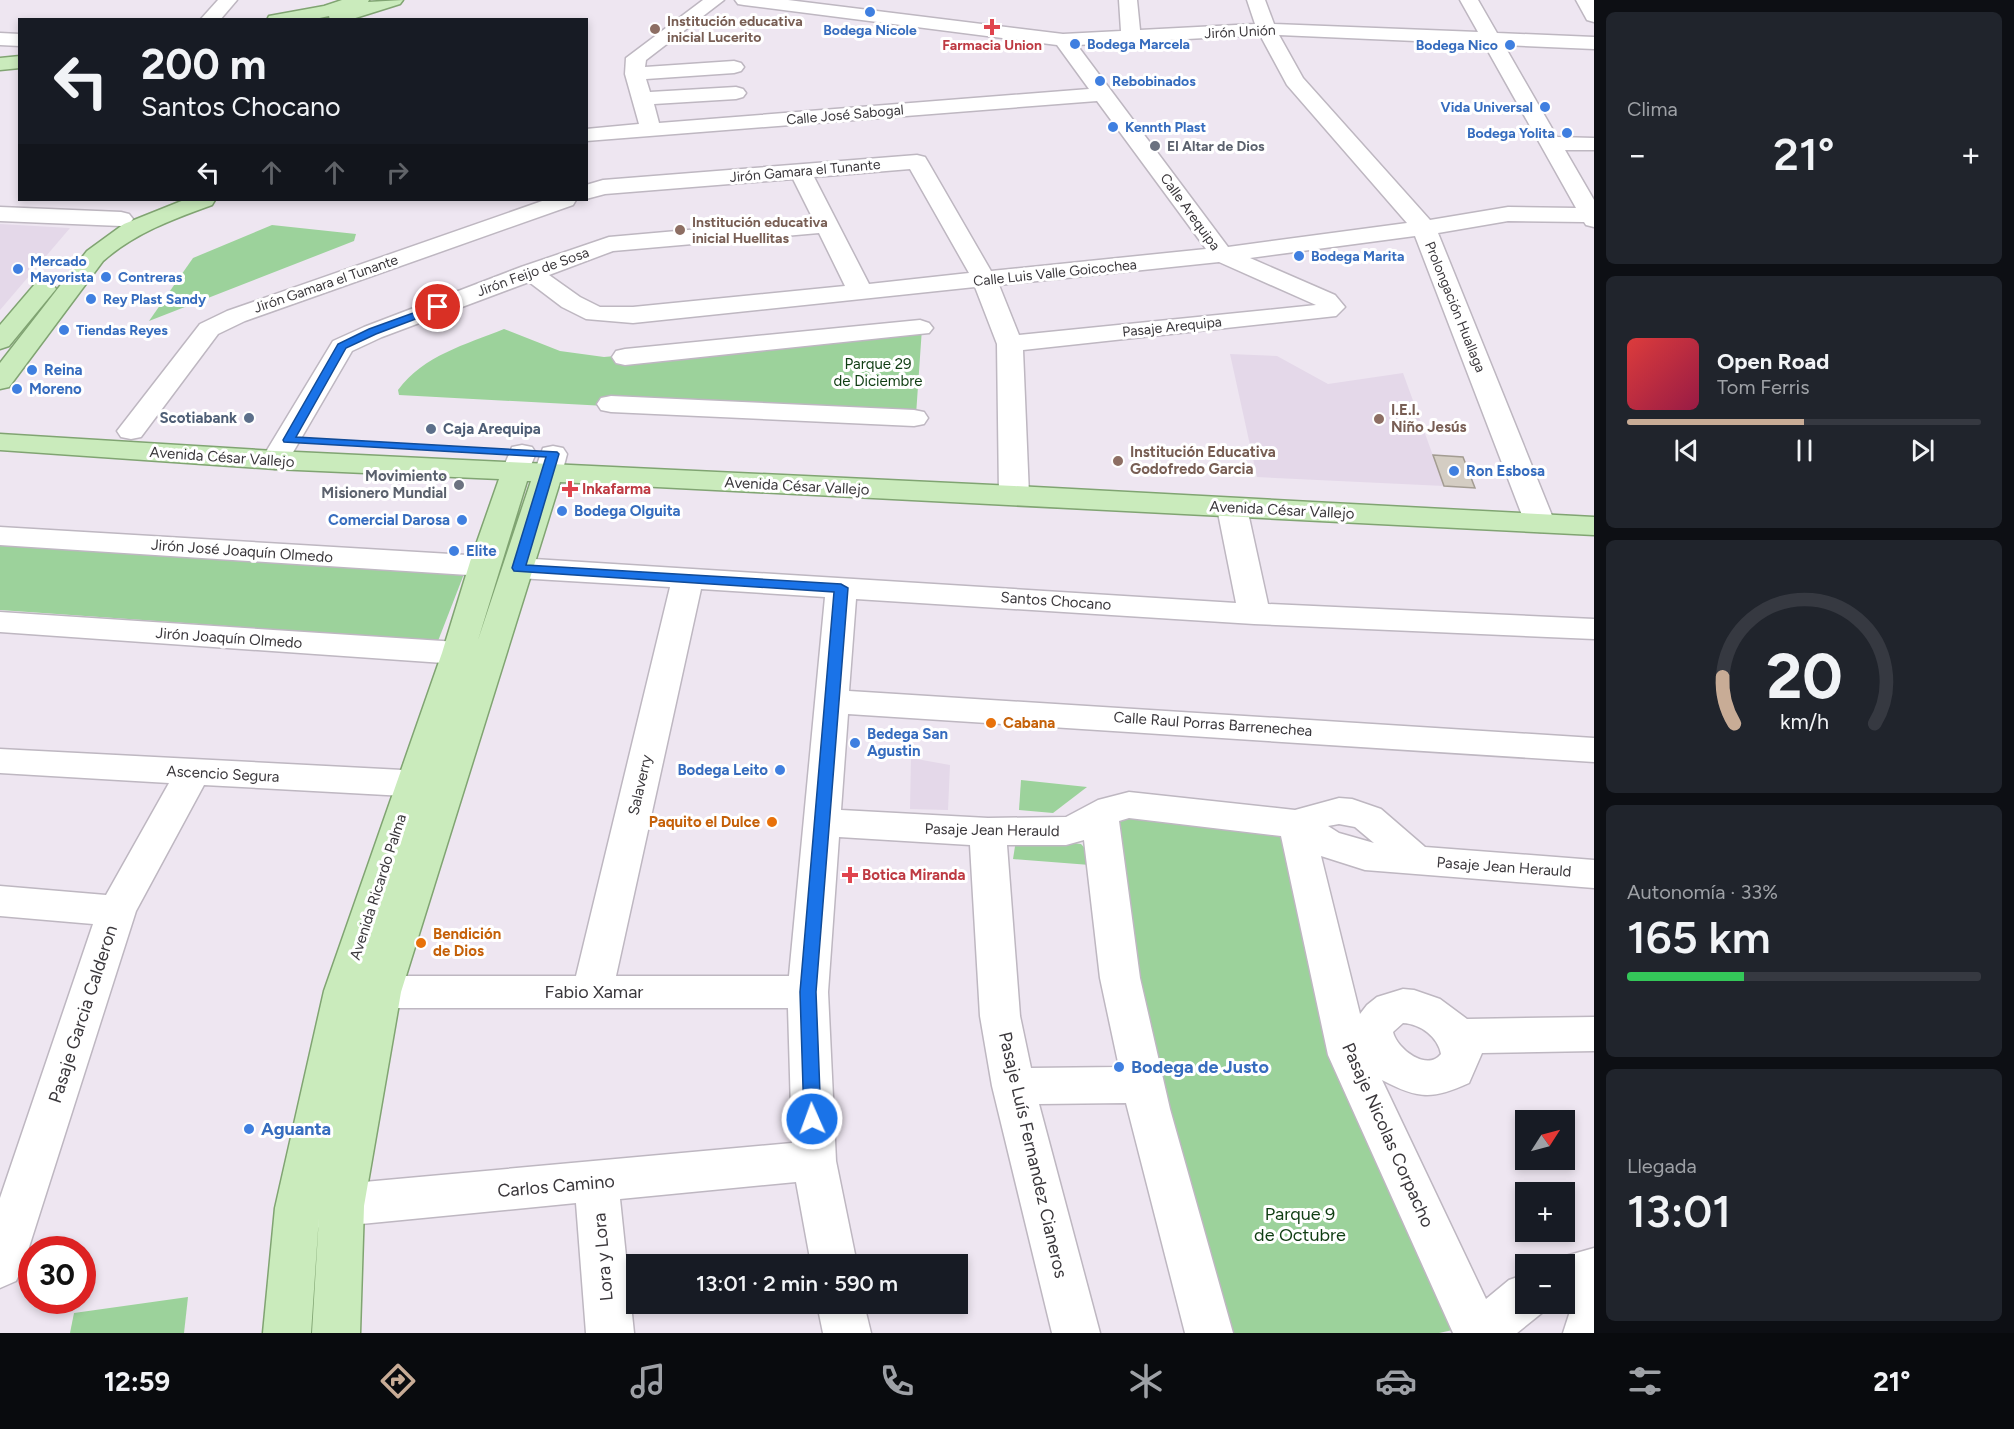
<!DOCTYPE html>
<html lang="es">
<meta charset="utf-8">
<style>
:root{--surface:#171b24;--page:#20242c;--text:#f1f3f6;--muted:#9ea1a6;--line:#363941;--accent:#c8ac96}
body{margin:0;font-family:Figtree,sans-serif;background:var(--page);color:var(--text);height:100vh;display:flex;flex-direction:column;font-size:22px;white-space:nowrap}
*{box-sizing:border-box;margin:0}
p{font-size:20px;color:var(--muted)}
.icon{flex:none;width:33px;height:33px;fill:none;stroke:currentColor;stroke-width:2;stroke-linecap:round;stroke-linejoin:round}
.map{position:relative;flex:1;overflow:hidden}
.details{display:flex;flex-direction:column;gap:12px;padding:12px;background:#0d0f14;width:420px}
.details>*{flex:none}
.guide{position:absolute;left:18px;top:18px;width:570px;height:183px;border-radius:0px;box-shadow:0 3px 9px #0003;background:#171b24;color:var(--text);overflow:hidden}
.needle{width:39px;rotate:54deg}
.controls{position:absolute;left:1515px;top:1110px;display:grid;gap:12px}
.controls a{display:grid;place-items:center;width:60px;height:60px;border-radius:0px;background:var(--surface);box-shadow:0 3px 9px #0003;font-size:30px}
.speed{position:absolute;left:18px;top:1236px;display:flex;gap:12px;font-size:30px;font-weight:700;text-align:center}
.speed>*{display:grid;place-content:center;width:78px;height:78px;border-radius:50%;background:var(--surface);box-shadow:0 3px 9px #0003;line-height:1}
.speed .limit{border:9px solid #d22;background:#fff;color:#111}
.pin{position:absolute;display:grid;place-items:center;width:51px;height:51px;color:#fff;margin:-26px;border:3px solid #fff;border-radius:50%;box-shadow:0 2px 6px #0007}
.me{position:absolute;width:66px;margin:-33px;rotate:358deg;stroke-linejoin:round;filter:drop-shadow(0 0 4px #0008)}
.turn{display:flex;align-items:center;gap:21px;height:126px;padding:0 24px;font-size:27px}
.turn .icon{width:78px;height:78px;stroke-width:2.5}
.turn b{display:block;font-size:42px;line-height:51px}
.lanes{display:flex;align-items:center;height:57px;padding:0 24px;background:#0003;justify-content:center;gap:30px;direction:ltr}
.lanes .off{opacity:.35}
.big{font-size:45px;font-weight:600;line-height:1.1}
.details .card{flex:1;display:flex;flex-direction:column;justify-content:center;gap:9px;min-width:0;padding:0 21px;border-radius:9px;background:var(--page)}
.details .dial{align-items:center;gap:0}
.dial svg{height:156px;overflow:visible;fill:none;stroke:var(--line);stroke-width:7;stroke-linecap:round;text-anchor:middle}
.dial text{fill:var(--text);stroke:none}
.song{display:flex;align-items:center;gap:18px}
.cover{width:72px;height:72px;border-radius:9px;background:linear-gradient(135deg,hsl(0 70% 55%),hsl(340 70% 35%))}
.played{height:6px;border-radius:3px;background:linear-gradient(90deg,var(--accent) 50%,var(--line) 50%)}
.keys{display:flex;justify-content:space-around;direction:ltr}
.heat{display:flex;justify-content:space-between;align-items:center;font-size:33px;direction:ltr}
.charge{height:9px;border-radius:4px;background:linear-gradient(90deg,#34c759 33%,var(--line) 0)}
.trip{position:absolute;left:626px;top:1254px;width:342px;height:60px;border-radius:0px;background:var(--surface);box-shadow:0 3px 9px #0003;font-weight:600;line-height:60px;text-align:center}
.tabs{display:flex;height:96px;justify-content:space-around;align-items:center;background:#090b0e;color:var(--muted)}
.tabs .icon{width:42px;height:42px}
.tabs .current{color:var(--accent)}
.tabs b{font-size:27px;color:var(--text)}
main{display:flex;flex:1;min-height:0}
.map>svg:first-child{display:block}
.built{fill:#e4d8e9}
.green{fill:#9cd29b}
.building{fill:#d4cdc3;stroke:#a39c92;stroke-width:1.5}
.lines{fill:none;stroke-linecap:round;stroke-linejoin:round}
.minor-casing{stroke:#beb7c1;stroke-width:3}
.major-casing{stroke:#80a472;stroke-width:3}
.minor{fill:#fff;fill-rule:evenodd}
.major{fill:#caebbc;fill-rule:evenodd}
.route{fill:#1a73e8;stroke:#114b97;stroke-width:1.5}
.shop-dot{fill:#3f7fe0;stroke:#fff;stroke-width:2}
.health-dot{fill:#e0444e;stroke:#fff;stroke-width:2}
.education-dot{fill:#8d6e63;stroke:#fff;stroke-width:2}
.worship-dot{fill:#6b7280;stroke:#fff;stroke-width:2}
.service-dot{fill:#5c6f8a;stroke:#fff;stroke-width:2}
.food-dot{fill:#e8710a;stroke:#fff;stroke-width:2}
.labels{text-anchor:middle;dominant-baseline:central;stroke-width:6;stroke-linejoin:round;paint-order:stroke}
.far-education-label{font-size:14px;font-weight:bold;fill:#785e54;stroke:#fff;text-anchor:start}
.far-shop-label{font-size:14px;font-weight:bold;fill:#366cbe;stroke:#fff;text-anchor:start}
.far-street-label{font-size:14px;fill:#3a373b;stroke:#fff}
.far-health-label{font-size:14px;font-weight:bold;fill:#be3a42;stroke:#fff}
.far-worship-label{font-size:14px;font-weight:bold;fill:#5b616d;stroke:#fff;text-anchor:start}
.park-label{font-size:15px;fill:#0f3d12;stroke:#fff}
.shop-label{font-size:15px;font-weight:bold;fill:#366cbe;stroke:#fff;text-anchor:start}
.education-label{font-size:15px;font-weight:bold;fill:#785e54;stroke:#fff;text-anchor:start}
.service-label{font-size:15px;font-weight:bold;fill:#4e5e75;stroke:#fff;text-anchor:end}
.street-label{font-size:15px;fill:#3a373b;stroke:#fff}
.worship-label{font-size:15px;font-weight:bold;fill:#5b616d;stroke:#fff;text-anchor:end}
.health-label{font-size:15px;font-weight:bold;fill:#be3a42;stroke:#fff;text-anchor:start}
.food-label{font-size:15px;font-weight:bold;fill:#c56008;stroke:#fff;text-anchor:start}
.near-street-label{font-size:18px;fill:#3a373b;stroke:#fff}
.near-shop-label{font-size:18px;font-weight:bold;fill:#366cbe;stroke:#fff;text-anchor:start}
.near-park-label{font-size:18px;fill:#0f3d12;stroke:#fff}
</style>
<main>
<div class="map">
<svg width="1594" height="1333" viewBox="0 0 1594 1333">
<rect width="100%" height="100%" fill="#eee6f1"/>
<g class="built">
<path d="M0,224L70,228L0,310Z"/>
<path d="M1230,354L1277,356L1328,384L1403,373L1444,486L1257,477Z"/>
<path d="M911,758L950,765L948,810L910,809Z"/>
</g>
<g class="green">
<path d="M272,225L356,234L354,241L149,321L193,258Z"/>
<path d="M922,328L916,415L606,406L399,395L398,390C424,355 465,345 504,329L560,351L604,357Z"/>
<path d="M0,541L464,574L438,641L0,610Z"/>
<path d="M1021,780L1087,787L1053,813L1019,810Z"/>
<path d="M1115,815L1286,829L1462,1328L1439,1333H1225L1156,1110Z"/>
<path d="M1022,837L1081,844L1091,855L1090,865L1013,859L1016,840Z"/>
<path d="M188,1297L184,1333H70L74,1313Z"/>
</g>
<path class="building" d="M1433,455L1463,457L1475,488L1444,486Z"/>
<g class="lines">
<defs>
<g id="minor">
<path d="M218,0H237L220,20H200Z"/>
<path d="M703,0H724L646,60L645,67L734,61L741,63L744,67L741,71L734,73L646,79L650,92L736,87L743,89L746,93L743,97L736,99L654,104L659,123L1089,89L1057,45L744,5L738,4L735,0H788L1063,34L1121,31L1119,0H1137L1140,30L1255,24L1247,0H1265L1274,24L1478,32L1460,0H1478L1497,33L1594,37V49L1504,45L1557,137L1594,138V150H1565L1594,200V227L1586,225L1584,222L1508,221L1438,233L1555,523L1551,529L1540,532L1529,529L1525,523L1415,236L1250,258L1335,295L1345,307L1336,316L1023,350L1029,495L1024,501L1014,504L1004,501L999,495L997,344L975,287L633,323L586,319L562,307L529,282L382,337L352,351L285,466L275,469L265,466L261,460L333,341L364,327L521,267L609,237L813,219L793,179L605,194L586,199V185L603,180L917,155L925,157L928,162L991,271L1206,249L1097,101L586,141V129L639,124L625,74L626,58ZM1260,35L1287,85L1407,223L1228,247L1077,45ZM1279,35L1484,44L1576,208L1508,207L1430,220L1303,78ZM910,169L969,273L869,284L814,177ZM819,233L845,286L633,307H600L580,297L549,275L613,251ZM1219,262L1316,305L1019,335L999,285Z"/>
<path d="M1576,0H1594V22L1587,20Z"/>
<path d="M0,33L20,34V46L0,45Z"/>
<path d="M545,200H576L573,205L245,321L218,334L141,437L131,439L121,437L117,431L200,324L227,311Z"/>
<path d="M0,207L121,212L129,214L133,219L129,224L121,226L0,221Z"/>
<path d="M920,320L929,323L933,328L929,333L625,365L616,363L612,357L616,351L625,349Z"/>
<path d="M611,396L914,410L924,412L928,418L924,424L914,426L611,412L601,410L597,404L601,398Z"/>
<path d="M522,445L532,447L536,453L526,477L516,480L506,477L502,471L512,447Z"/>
<path d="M553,446L563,448L567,454L562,473L558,479L548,482L538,479L534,473L543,448Z"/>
<path d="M1232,499L1242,502L1247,508L1268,604L1594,619V639L1254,624L856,599L849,691L1594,738V762L848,714L841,810L988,818L1066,817L1098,800L1129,792L1295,810L1339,798L1352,799L1381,809L1425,847L1594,860V888L1365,870L1321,856L1360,1014L1367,1005L1377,997L1403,989L1414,990L1440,999L1467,1019L1594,1017V1051L1482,1053L1469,1083C1432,1100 1418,1099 1382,1080L1486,1299L1509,1280L1526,1274V1304H1546L1543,1312L1517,1333H1453L1328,1055L1281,836L1129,818L1119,821L1140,978L1170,1109L1233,1333H1185L1126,1103L1039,1104L1100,1333H1052L992,1086L980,1016L970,845L839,837L828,992L836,1161L857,1264H811L796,1182L620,1199L634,1333H586L576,1203L320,1228L304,1221L298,1207L304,1193L320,1186L792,1143L788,1008H381L367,1004L361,992L367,980L381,976H576L670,587L518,578L507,575L503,568L507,561L518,558L1236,603L1217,508L1222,502ZM701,589L825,597L789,976H616ZM1339,824L1355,827L1374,843L1339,833L1328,826ZM1084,840L1100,978L1119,1067L1031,1068L1020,1016L1007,845H1066ZM1403,1023C1421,1024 1438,1037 1441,1054C1427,1072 1397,1049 1393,1032Z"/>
<path d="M0,527L484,556L495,559L499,566L495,573L484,576L0,545Z"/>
<path d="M0,612L458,642L470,645L474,653L470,661L458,664L0,632Z"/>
<path d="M0,749L441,772L454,776L459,785L454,794L441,798L204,785L136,911L23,1266L16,1281L0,1288V1198L93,924L0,916V886L106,895L169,783L0,773Z"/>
<path d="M1594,1248V1333H1563L1575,1296L1564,1299V1264H1546L1548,1261Z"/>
<path d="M817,1304H864L871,1333H823Z"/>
</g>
<g id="major">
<path d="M342,0H369L368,2L403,0L400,4L349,20H330L329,16L310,20H267L269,16L324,6Z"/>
<path d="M20,56V68L0,70V58Z"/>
<path d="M184,200H215L212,205C173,219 135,233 103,261L9,387L0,389V363L87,251L124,224Z"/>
<path d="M44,282L53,284L56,289L9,346L0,349V325L35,284Z"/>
<path d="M0,434L275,451L1014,486L1594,517V535L560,482L401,992L364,1206L360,1333H312L319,1216L311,1333H263L275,1208L324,991L442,653L470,562L499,479L275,469L0,450ZM527,481H531L478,640Z"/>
</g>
</defs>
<use href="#minor" class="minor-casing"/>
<use href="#major" class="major-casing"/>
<use href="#minor" class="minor"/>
<use href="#major" class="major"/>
</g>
<path class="route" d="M438,304L442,305V309L376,334L346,348L296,437L557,452L559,454L526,565L841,584L848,588L816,992L821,1119L819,1124L812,1126L806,1124L804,1119L800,992L834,592L514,571L512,568L546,457L284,442L283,440L338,344L369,329Z"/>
<g class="shop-dot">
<circle cx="870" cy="12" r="6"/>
<circle cx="1075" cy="44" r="6"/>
<circle cx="1510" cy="45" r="6"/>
<circle cx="1100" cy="81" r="6"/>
<circle cx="1545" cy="107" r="6"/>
<circle cx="1113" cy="127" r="6"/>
<circle cx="1567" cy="133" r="6"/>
<circle cx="1299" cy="256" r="6"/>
<circle cx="18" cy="269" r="6"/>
<circle cx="106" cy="277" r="6"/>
<circle cx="91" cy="299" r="6"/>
<circle cx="64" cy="330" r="6"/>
<circle cx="32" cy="370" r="6"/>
<circle cx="17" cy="389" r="6"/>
<circle cx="1454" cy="471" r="6"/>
<circle cx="562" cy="511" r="6"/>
<circle cx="462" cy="520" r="6"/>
<circle cx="454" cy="551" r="6"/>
<circle cx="855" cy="743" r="6"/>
<circle cx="780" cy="770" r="6"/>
<circle cx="1119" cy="1067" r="6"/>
<circle cx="249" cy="1129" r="6"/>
</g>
<g class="health-dot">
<path d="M989 18h6v6h6v6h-6v6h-6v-6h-6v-6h6z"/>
<path d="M567 480h6v6h6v6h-6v6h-6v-6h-6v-6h6z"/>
<path d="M847 866h6v6h6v6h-6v6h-6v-6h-6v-6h6z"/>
</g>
<g class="education-dot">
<circle cx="655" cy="29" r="6"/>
<circle cx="680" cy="230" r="6"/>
<circle cx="1379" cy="419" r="6"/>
<circle cx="1118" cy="461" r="6"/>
</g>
<g class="worship-dot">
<circle cx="1155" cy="146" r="6"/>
<circle cx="459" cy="485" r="6"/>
</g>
<g class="service-dot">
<circle cx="249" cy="418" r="6"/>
<circle cx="431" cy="429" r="6"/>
</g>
<g class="food-dot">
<circle cx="991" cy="723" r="6"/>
<circle cx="772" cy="822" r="6"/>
<circle cx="421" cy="943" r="6"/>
</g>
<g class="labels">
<g class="far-education-label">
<text x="667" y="21">Institución educativa<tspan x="667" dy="16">inicial Lucerito</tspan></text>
<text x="692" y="222">Institución educativa<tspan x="692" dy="16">inicial Huellitas</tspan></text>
</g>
<g class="far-shop-label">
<text x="870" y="30" text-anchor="middle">Bodega Nicole</text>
<text x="1087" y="44">Bodega Marcela</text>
<text x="1498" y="45" text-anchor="end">Bodega Nico</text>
<text x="1112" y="81">Rebobinados</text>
<text x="1533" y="107" text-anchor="end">Vida Universal</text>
<text x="1125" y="127">Kennth Plast</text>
<text x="1555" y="133" text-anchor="end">Bodega Yolita</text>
<text x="1311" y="256">Bodega Marita</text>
<text x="30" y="261">Mercado<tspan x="30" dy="16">Mayorista</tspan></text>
<text x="118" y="277">Contreras</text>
<text x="103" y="299">Rey Plast Sandy</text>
<text x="76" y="330">Tiendas Reyes</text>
</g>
<g class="far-street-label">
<text transform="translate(1240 32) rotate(-3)">Jirón Unión</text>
<text transform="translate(845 115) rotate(-5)">Calle José Sabogal</text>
<text transform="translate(805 171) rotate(-5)">Jirón Gamara el Tunante</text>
<text transform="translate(1190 212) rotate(54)">Calle Arequipa</text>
<text transform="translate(533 272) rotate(-20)">Jirón Feijo de Sosa</text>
<text transform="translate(1055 273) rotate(-6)">Calle Luis Valle Goicochea</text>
<text transform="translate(326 284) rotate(-19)">Jirón Gamara el Tunante</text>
<text transform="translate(1455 307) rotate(68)">Prolongación Huallaga</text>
<text transform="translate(1172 327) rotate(-6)">Pasaje Arequipa</text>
</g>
<g class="far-health-label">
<text x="992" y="45">Farmacia Union</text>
</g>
<g class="far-worship-label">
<text x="1167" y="146">El Altar de Dios</text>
</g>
<g class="park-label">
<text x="878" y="364">Parque 29<tspan x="878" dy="17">de Diciembre</tspan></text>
</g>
<g class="shop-label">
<text x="44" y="370">Reina</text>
<text x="29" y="389">Moreno</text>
<text x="1466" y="471">Ron Esbosa</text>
<text x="574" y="511">Bodega Olguita</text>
<text x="450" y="520" text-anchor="end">Comercial Darosa</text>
<text x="466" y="551">Elite</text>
<text x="867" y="734">Bedega San<tspan x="867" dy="17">Agustin</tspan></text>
<text x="768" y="770" text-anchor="end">Bodega Leito</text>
</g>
<g class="education-label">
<text x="1391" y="410">I.E.I.<tspan x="1391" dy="17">Niño Jesús</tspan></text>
<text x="1130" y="452">Institución Educativa<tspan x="1130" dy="17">Godofredo Garcia</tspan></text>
</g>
<g class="service-label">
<text x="237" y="418">Scotiabank</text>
<text x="443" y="429" text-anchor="start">Caja Arequipa</text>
</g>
<g class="street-label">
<text transform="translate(222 457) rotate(4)">Avenida César Vallejo</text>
<text transform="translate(797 486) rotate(3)">Avenida César Vallejo</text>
<text transform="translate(1282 510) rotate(3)">Avenida César Vallejo</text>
<text transform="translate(242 551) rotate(4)">Jirón José Joaquín Olmedo</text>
<text transform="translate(1056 601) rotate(4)">Santos Chocano</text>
<text transform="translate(229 638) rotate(4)">Jirón Joaquín Olmedo</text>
<text transform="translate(1213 724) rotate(4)">Calle Raul Porras Barrenechea</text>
<text transform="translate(223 774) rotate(3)">Ascencio Segura</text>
<text transform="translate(640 785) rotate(-77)">Salaverry</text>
<text transform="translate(992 830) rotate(1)">Pasaje Jean Herauld</text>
<text transform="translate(1504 867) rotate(4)">Pasaje Jean Herauld</text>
<text transform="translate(378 887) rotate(-72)">Avenida Ricardo Palma</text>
</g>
<g class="worship-label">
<text x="447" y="476">Movimiento<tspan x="447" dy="17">Misionero Mundial</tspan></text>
</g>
<g class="health-label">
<text x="582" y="489">Inkafarma</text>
<text x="862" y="875">Botica Miranda</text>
</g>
<g class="food-label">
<text x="1003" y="723">Cabana</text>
<text x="760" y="822" text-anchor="end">Paquito el Dulce</text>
<text x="433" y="934">Bendición<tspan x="433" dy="17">de Dios</tspan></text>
</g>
<g class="near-street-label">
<text x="594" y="992">Fabio Xamar</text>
<text transform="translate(83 1014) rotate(-72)">Pasaje Garcia Calderon</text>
<text transform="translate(1388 1135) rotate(66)">Pasaje Nicolas Corpacho</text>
<text transform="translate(1033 1155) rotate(77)">Pasaje Luís Fernandez Cianeros</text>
<text transform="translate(556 1186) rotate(-5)">Carlos Camino</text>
<text transform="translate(603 1257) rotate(-95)">Lora y Lora</text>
</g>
<g class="near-shop-label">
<text x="1131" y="1067">Bodega de Justo</text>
<text x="261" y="1129">Aguanta</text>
</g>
<g class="near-park-label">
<text x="1300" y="1214">Parque 9<tspan x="1300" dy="21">de Octubre</tspan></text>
</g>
</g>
</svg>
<div class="controls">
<a><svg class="needle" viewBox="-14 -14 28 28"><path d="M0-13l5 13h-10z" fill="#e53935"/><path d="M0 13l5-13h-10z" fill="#9ea1a6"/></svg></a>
<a>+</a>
<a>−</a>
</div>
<div class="speed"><div class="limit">30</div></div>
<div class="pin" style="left:438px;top:307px;background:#d93025"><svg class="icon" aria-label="arrive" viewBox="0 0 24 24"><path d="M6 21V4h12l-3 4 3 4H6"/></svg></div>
<svg class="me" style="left:812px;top:1119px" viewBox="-20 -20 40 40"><circle r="17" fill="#1a73e8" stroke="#fff" stroke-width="3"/><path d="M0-11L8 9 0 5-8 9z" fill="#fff"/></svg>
<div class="trip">13:01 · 2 min · 590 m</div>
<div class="guide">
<div class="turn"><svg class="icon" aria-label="left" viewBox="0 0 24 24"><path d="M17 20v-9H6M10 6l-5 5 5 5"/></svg><div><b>200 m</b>Santos Chocano</div></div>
<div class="lanes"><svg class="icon" aria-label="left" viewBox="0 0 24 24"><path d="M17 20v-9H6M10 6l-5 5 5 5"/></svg><svg class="icon off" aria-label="ahead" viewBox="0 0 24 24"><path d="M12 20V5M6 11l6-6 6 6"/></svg><svg class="icon off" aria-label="ahead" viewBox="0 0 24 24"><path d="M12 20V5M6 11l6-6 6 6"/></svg><svg class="icon off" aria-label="right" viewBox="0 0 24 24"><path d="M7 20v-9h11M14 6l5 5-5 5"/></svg></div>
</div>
</div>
<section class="details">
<div class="card"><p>Clima</p>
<div class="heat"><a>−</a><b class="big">21°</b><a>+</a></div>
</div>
<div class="card">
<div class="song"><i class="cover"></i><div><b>Open Road</b><p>Tom Ferris</p></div></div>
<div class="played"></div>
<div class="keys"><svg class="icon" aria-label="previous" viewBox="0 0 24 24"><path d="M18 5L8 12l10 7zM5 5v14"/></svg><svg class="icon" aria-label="pause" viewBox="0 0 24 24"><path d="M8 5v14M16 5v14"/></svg><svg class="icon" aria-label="next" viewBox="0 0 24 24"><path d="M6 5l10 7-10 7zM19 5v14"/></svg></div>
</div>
<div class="card dial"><svg viewBox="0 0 100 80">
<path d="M14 69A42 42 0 1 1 86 69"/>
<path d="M14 69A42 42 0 0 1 8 45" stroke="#c8ac96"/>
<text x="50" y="56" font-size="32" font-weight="700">20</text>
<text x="50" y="72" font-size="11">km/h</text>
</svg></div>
<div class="card"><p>Autonomía · 33%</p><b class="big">165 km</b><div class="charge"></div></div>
<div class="card"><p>Llegada</p><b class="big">13:01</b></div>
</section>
</main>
<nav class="tabs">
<b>12:59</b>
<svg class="icon current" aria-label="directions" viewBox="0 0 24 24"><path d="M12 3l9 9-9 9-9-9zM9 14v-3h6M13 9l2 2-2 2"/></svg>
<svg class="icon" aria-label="music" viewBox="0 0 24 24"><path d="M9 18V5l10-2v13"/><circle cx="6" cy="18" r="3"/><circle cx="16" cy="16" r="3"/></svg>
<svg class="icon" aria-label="phone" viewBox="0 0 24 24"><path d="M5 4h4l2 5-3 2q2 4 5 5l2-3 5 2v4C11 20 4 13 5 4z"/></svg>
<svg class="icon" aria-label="climate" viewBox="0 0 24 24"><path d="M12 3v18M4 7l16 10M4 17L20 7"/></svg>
<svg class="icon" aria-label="car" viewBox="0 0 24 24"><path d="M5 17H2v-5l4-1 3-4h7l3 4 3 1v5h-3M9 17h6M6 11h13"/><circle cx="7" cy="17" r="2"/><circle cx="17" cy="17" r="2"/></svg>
<svg class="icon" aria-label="filters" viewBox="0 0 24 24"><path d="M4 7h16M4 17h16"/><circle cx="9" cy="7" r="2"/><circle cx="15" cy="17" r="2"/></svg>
<b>21°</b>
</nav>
